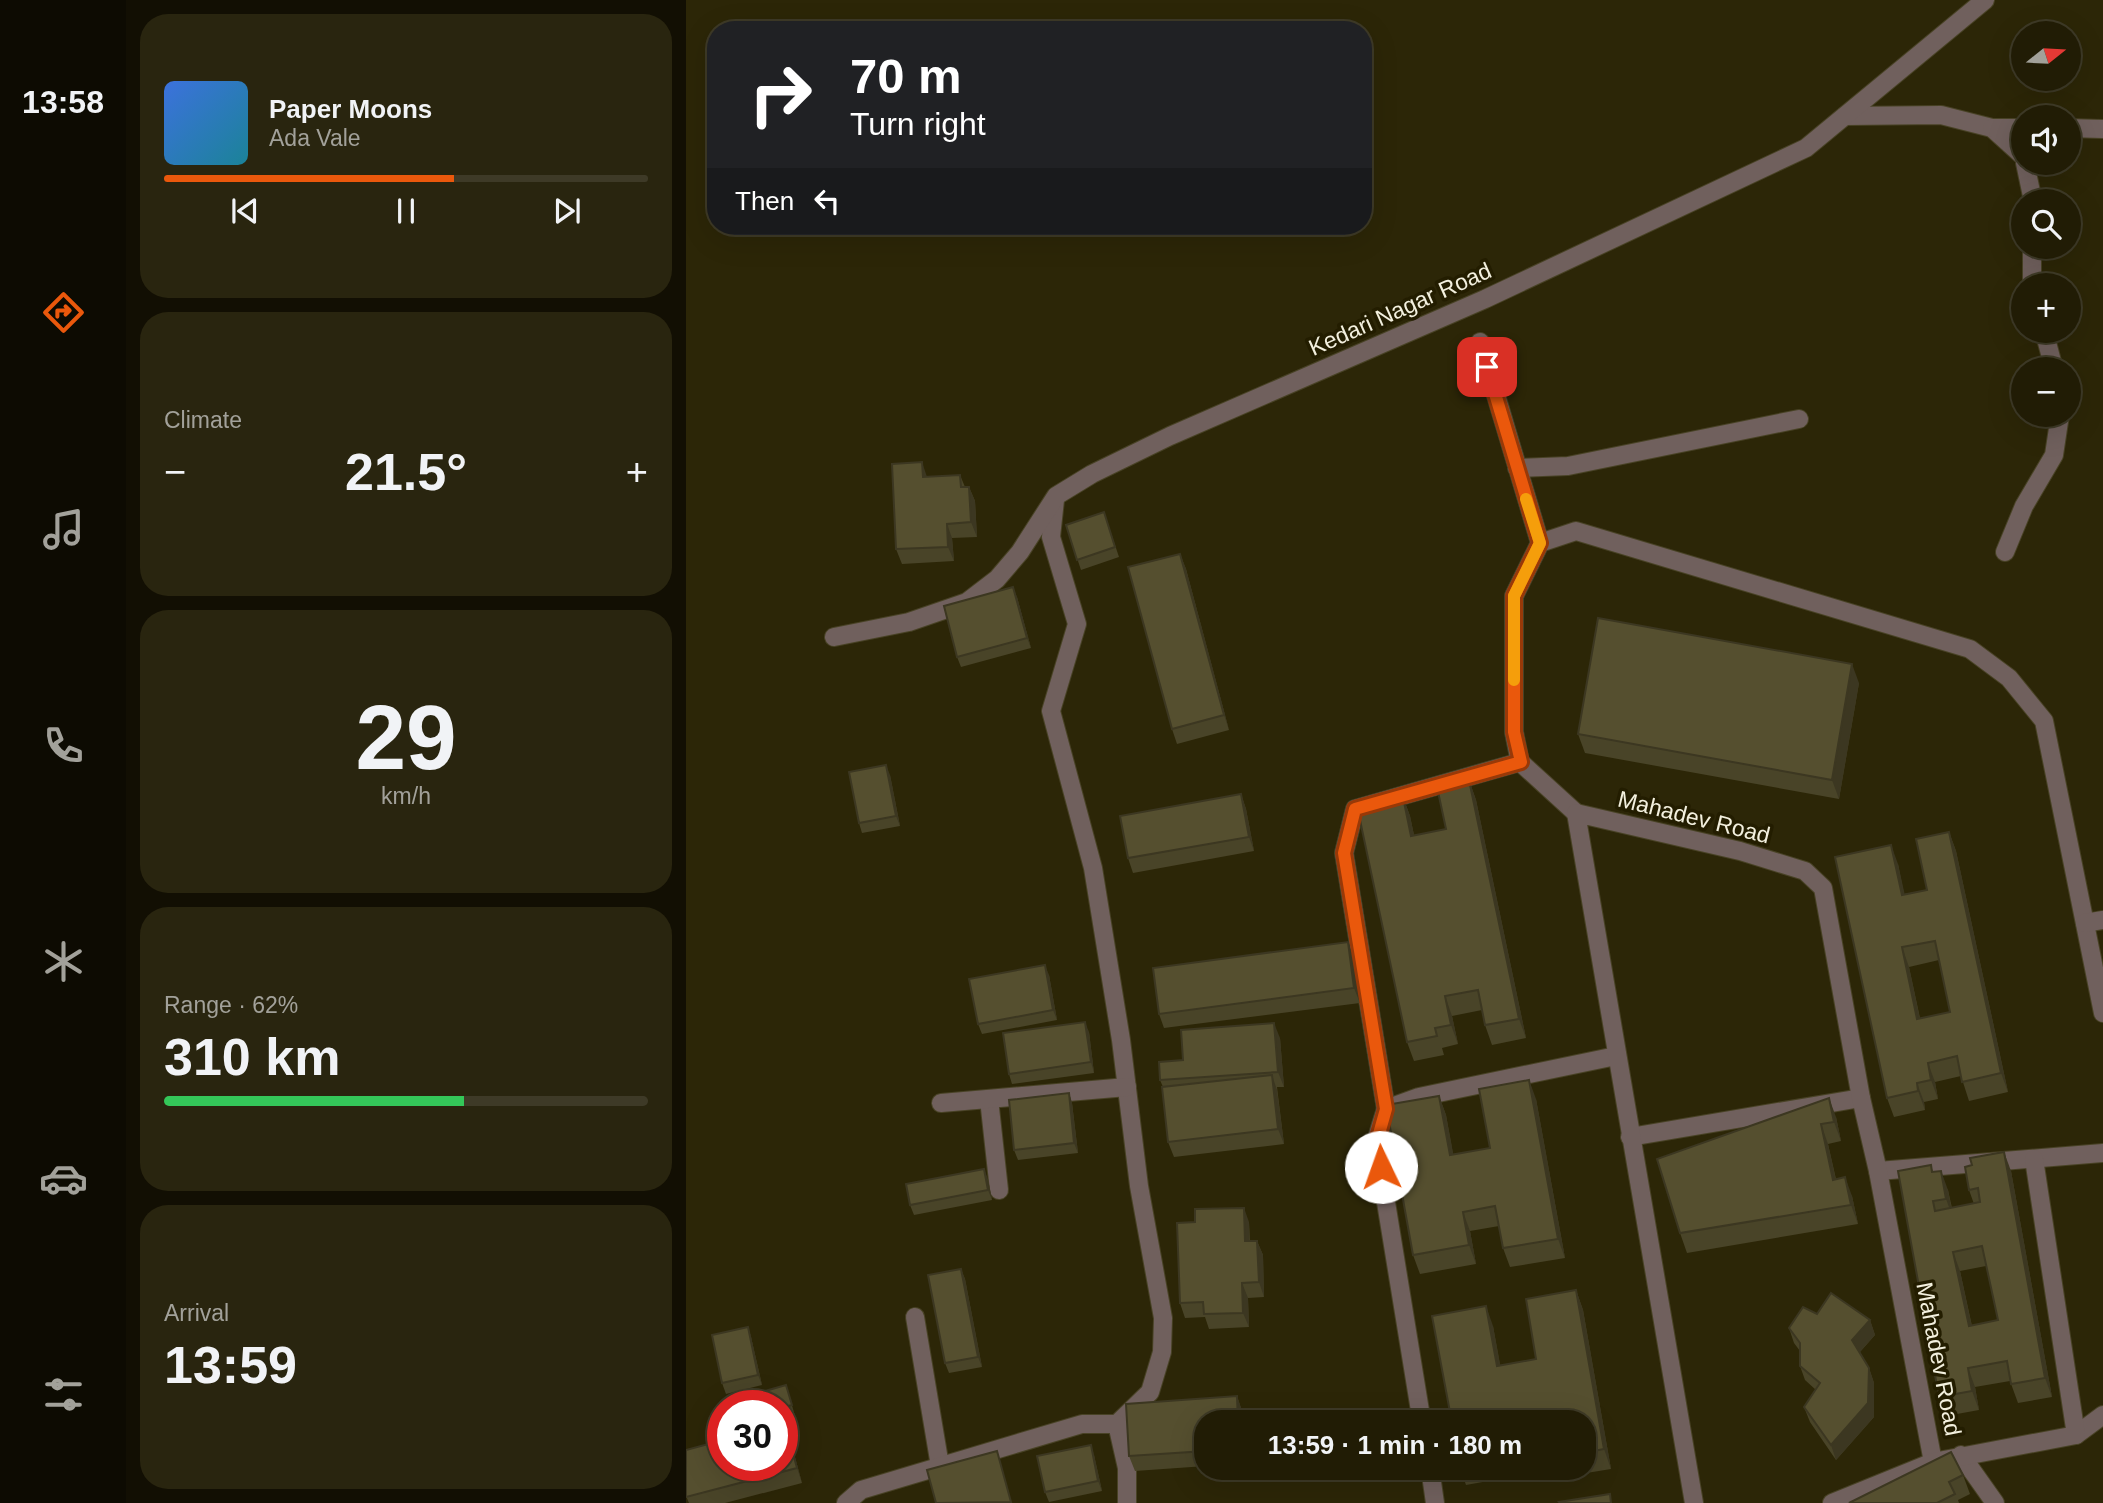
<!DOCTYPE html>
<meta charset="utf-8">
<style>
:root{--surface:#211c05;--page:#29250f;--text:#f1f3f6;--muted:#a2a19a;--line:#3e3a27;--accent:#ea580c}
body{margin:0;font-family:Arial,sans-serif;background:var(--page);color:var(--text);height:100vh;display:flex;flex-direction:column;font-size:26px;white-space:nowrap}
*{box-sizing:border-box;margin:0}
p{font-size:23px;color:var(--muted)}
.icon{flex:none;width:38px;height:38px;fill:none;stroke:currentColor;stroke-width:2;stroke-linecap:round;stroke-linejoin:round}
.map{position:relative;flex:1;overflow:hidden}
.side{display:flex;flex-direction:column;gap:14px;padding:14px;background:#120f03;width:560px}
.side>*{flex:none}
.top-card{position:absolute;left:21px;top:21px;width:665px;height:214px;border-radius:28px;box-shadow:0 7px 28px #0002,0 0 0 2px var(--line);background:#202124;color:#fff;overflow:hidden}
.needle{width:46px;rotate:72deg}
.buttons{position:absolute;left:1325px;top:21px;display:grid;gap:14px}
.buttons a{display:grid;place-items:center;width:70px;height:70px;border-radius:50%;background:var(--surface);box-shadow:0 7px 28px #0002,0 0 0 2px var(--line);font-size:35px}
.speed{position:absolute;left:21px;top:1390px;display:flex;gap:14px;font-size:35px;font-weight:700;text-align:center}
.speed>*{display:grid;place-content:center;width:91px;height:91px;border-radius:50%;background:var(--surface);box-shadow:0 7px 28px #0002,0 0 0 2px var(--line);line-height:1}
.speed .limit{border:10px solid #d22;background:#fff;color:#111}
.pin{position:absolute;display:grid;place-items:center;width:60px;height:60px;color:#fff;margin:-30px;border-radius:14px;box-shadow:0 4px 10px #0006}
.me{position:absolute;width:77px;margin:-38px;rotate:357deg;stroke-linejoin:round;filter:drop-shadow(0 0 5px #0008)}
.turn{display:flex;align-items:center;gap:24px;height:147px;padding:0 28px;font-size:32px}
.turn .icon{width:91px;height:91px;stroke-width:2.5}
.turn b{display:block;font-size:49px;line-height:60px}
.then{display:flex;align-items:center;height:66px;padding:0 28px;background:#0003;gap:14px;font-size:26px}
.big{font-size:52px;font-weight:700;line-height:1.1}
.side .widget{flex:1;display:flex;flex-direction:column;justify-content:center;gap:10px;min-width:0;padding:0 24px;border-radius:28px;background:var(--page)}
.side .dial{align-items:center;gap:0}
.dial b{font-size:91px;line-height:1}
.song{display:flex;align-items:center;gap:21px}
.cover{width:84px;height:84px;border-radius:10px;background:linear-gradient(135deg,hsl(220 70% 55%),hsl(190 70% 35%))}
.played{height:7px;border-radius:4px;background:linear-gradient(90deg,var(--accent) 60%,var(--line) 60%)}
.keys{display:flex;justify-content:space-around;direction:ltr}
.heat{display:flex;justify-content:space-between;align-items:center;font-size:38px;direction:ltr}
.charge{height:10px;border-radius:5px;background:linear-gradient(90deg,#34c759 62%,var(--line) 0)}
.trip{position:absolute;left:508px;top:1410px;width:402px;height:70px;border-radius:28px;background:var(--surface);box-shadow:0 7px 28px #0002,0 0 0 2px var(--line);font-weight:700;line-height:70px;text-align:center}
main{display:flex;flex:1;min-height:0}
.menu{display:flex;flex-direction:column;width:126px;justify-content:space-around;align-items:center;background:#0d0b02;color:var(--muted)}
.menu .icon{width:49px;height:49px}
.menu .current{color:var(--accent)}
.menu b{font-size:32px;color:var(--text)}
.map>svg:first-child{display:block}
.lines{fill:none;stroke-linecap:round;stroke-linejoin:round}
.lane-casing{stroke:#484225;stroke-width:20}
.street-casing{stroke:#484225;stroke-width:20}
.lane{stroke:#70605d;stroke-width:18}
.street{stroke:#70605d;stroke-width:18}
.wall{fill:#494428;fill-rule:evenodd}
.shaded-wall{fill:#3c3721}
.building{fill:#554f2f;stroke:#3c3721;stroke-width:2;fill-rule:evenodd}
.route-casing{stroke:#983908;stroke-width:18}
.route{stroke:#ea580c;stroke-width:12}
.slow{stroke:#f59e0b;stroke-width:12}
.labels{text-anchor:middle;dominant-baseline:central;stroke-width:7;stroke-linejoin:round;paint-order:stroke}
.street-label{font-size:23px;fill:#f3f0de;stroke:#231d00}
</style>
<main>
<nav class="menu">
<b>13:58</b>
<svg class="icon current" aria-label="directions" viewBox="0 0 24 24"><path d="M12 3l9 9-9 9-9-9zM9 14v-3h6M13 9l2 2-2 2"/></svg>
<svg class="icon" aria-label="music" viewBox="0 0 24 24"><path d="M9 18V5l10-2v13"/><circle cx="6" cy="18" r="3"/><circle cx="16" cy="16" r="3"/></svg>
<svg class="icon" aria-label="phone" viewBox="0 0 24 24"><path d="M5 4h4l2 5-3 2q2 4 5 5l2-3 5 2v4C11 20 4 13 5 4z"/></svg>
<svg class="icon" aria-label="climate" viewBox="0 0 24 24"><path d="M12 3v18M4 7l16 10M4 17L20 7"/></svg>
<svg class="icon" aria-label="car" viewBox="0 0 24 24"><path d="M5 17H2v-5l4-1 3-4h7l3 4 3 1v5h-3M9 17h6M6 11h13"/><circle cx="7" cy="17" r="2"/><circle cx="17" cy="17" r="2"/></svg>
<svg class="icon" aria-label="filters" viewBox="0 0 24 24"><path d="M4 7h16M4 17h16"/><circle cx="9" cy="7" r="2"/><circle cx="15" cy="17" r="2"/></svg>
</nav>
<section class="side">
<div class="widget">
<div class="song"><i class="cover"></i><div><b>Paper Moons</b><p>Ada Vale</p></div></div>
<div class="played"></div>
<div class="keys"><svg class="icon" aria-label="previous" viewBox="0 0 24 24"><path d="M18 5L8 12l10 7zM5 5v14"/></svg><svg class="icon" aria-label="pause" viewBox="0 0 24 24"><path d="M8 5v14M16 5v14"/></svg><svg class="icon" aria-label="next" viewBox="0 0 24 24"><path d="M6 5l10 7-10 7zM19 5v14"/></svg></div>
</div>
<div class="widget"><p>Climate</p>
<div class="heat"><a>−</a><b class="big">21.5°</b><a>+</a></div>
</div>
<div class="widget dial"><b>29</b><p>km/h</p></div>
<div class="widget"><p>Range · 62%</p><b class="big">310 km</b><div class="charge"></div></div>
<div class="widget"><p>Arrival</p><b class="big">13:59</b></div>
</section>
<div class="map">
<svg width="1417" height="1503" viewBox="0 0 1417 1503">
<rect width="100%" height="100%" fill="#2c2607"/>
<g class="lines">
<defs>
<path id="lane" d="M229,1317L254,1466"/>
<g id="street">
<path d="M1159,116L1255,115L1306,128L1337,156"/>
<path d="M1306,128H1337"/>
<path d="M1382,128L1417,129"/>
<path d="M1339,163L1347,201"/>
<path d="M1346,285V247"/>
<path d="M1358,331L1368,369"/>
<path d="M794,342L854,543"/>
<path d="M831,468L882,466L1113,419"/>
<path d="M369,500L365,537L391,624L365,711L407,868L435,1040L453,1186L477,1318L476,1352L464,1392L431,1424"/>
<path d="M1319,552L1338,506L1368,455L1374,415"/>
<path d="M148,637L223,622L281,602L311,579L334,552L370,496L406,474L484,436L799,299L1120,148L1299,0"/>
<path d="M890,813L834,762L828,732V596L854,543L890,531L1284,649L1323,678L1358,721L1417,1013"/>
<path d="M1399,923L1417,920"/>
<path d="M303,1099L313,1190"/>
<path d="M255,1103L441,1087"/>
<path d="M700,1109L658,853L669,809L834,762"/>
<path d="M944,1137L1175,1098"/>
<path d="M1192,1171L1417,1153"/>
<path d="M736,1423L690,1141L700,1109L733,1097L930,1056"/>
<path d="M1390,1435L1417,1415"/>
<path d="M1275,1455L1309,1503"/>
<path d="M744,1468L749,1503"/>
<path d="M160,1503L175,1490L396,1424H431L441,1468V1503"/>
<path d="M1008,1503L890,813L1054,851L1119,871L1137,888L1175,1098L1192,1171L1247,1462"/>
<path d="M1146,1503L1247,1462L1390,1435L1348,1159"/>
</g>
</defs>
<use href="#lane" class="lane-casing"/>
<use href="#street" class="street-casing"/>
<use href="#lane" class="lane"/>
<use href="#street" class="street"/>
</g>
<g class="wall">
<path d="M274,475L279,487H283L289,501L291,537L266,538L268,561L216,564L210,549L241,477Z"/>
<path d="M418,512L433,557L395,570L380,525Z"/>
<path d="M494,554L500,569L543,730L491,744L486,729Z"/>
<path d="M331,597L345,648L275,667L271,657Z"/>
<path d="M1173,683L1153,799L899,753L892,734Z"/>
<path d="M204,775L214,826L176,833L173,823Z"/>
<path d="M783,780L790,800L840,1038L806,1045L799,1025L796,1010L766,1016L772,1044L756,1048L758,1055L728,1061L721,1042L717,797L724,816L728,835L760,829Z"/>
<path d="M555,794L560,809L568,851L447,873L442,858Z"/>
<path d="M1263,832L1270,851L1322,1092L1283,1101L1275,1076L1249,1082L1252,1099L1238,1102L1239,1110L1208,1117L1201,1098L1212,864L1218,894L1241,890ZM1253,960L1264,1012L1234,1018L1223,967Z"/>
<path d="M668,957L674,1003L478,1028L473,1014Z"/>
<path d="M363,975L371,1020L296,1034L292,1024Z"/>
<path d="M403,1032L408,1073L326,1084L323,1074Z"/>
<path d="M594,1038L598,1087H591L598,1144L488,1157L482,1142L477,1087L474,1080L497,1060Z"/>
<path d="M383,1093L386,1103L392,1153L332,1160L328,1150Z"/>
<path d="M753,1096L760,1115L767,1154L804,1148L850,1099L879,1258L824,1267L817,1248L813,1226L784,1231L790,1264L734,1274L727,1255Z"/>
<path d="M1150,1117L1155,1141L1142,1144L1150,1179L1166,1196L1172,1224L1001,1253L994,1233L971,1159Z"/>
<path d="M1245,1165L1247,1172L1262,1190L1266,1208L1288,1204L1283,1190L1325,1171L1366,1397L1332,1403L1324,1381L1289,1387L1293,1410L1260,1416L1253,1397ZM1300,1266L1312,1320L1286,1326L1274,1271Z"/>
<path d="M302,1179L306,1200L228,1215L224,1205Z"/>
<path d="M563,1222L564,1241H571L577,1255L578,1297L562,1298L563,1327L523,1329L519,1317L499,1318L494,1303Z"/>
<path d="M275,1269L279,1279L296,1367L263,1373L259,1363Z"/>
<path d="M890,1290L897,1310L925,1469L870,1478L867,1468H898V1423H766L807,1326L814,1365L850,1359Z"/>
<path d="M1131,1314L1184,1320L1189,1335L1174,1352L1183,1368L1188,1383V1417L1150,1460L1124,1422L1118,1407L1130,1390L1119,1380L1114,1366V1351L1108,1343L1103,1328Z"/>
<path d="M62,1327L65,1337L76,1385L40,1394L36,1383Z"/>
<path d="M103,1395L109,1416L96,1419V1405Z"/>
<path d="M551,1396L556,1411L520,1423V1466L449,1471L443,1456Z"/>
<path d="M104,1439L116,1483L39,1503H3L0,1496Z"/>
<path d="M408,1455L416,1491L363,1502L359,1492Z"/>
<path d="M774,1468H835L836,1475L780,1485Z"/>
<path d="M1277,1475L1284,1494L1272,1500L1273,1503H1163Z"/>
</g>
<g class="shaded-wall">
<path d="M236,462L241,477H237Z"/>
<path d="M283,487L289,501L291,537L285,522Z"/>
<path d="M261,524L266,538L268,561L262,547Z"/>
<path d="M494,554L500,569L543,730L538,715Z"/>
<path d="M327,587L331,597L345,648L341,638Z"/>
<path d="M1166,664L1173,683L1153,799L1146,780Z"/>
<path d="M200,765L204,775L214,826L210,816Z"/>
<path d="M783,780L790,800L840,1038L833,1019Z"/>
<path d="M555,794L560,809L568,851L563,837Z"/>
<path d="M717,797L724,816L732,855L725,836Z"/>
<path d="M1263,832L1270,851L1322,1092L1315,1073Z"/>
<path d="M1205,845L1212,864L1223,914L1216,895Z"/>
<path d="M662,942L668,957L674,1003L668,988Z"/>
<path d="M1216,947L1223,967L1238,1038L1231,1019Z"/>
<path d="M359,965L363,975L371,1020L367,1010Z"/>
<path d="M759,996L766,1016L772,1044L765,1025Z"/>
<path d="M399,1022L403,1032L408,1073L405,1062Z"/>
<path d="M588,1023L594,1038L598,1087L592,1072Z"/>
<path d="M1242,1063L1249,1082L1252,1099L1245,1080Z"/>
<path d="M586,1075L591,1090L598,1144L592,1129Z"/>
<path d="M843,1080L850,1099L879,1258L872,1239Z"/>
<path d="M1231,1083L1238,1102L1239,1110L1232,1091Z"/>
<path d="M383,1093L386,1103L392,1153L388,1143Z"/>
<path d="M753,1096L760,1115L771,1174L764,1155Z"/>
<path d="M1143,1098L1150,1117L1155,1141L1148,1122Z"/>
<path d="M1135,1124L1142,1144L1154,1199L1147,1180Z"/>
<path d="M1318,1152L1325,1171L1366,1397L1359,1378Z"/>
<path d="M298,1169L302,1179L306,1200L302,1190Z"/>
<path d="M1255,1171L1262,1190L1267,1218L1260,1199Z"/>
<path d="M1159,1177L1166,1196L1172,1224L1165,1205Z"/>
<path d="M558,1208L563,1222L564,1256L559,1241Z"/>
<path d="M777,1212L784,1231L790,1264L783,1245Z"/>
<path d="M571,1241L577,1255L578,1297L573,1282Z"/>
<path d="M1267,1252L1274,1271L1290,1346L1283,1326Z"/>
<path d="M275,1269L279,1279L296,1367L292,1357Z"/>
<path d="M556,1283L562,1298L563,1327L557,1313Z"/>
<path d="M890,1290L897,1310L925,1469L918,1449Z"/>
<path d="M800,1306L807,1326L818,1385L811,1366Z"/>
<path d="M1184,1320L1189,1335L1172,1354L1166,1340Z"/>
<path d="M62,1327L65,1337L76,1385L72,1375Z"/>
<path d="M1183,1368L1188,1383V1417L1150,1460L1145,1445Z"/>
<path d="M1282,1368L1289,1387L1293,1410L1286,1391Z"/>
<path d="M551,1396L556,1411L557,1423H552Z"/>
<path d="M99,1424L104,1439L116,1483L111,1468Z"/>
<path d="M405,1445L408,1455L416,1491L412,1481Z"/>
</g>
<g class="building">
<path d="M236,462L237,477L274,475L275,487H283L285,522L261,524L262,547L210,549L206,464Z"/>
<path d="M418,512L429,547L391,560L380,525Z"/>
<path d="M494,554L538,715L486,729L442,567Z"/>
<path d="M327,587L341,638L271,657L258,606Z"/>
<path d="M912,618L1166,664L1146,780L892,734Z"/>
<path d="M200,765L210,816L173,823L163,772Z"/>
<path d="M783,780L833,1019L799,1025L792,990L759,996L765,1025L749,1028L751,1036L721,1042L671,806L717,797L725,836L760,829L751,787Z"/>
<path d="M555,794L563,837L442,858L434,816Z"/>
<path d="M1263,832L1315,1073L1276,1082L1271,1056L1242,1063L1245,1080L1231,1083L1232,1091L1201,1098L1149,857L1205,845L1216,895L1241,890L1230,839ZM1249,941L1264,1012L1231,1019L1216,947Z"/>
<path d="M662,942L668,988L473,1014L467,968Z"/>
<path d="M359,965L367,1010L292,1024L283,979Z"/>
<path d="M399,1022L405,1062L323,1074L317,1033Z"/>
<path d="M588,1023L592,1072L474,1080L473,1062L497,1060L495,1030Z"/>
<path d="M586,1075L592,1129L482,1142L476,1087Z"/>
<path d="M843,1080L872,1239L817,1248L809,1206L777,1212L783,1245L727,1255L700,1105L753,1096L764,1155L804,1148L793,1089Z"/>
<path d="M383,1093L388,1143L328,1150L323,1100Z"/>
<path d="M1143,1098L1148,1122L1135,1124L1147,1180L1159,1177L1165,1205L994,1233L971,1159Z"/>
<path d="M1318,1152L1359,1378L1325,1384L1321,1361L1282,1368L1286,1391L1253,1397L1212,1171L1245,1165L1246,1172L1255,1171L1260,1199L1247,1201L1249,1211L1294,1202L1292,1188L1283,1190L1279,1167L1286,1165L1284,1158ZM1296,1246L1312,1320L1283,1326L1267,1252Z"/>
<path d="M298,1169L302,1190L224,1205L220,1184Z"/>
<path d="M558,1208L559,1241H571L573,1282L556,1283L557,1313L518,1314L517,1302L494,1303L491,1223L509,1222V1209Z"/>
<path d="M275,1269L292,1357L259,1363L242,1275Z"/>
<path d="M890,1290L918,1449L898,1453V1423H857L855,1417L825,1423H766L746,1316L800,1306L811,1366L850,1359L840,1299Z"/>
<path d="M1145,1293L1184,1320L1166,1340L1183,1368L1182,1403L1145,1445L1118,1407L1134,1383L1114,1366V1343L1103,1328L1117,1307L1131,1314Z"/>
<path d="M62,1327L72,1375L36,1383L26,1335Z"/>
<path d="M100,1385L106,1405L96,1408V1405H45L44,1401Z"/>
<path d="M551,1396L552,1423H520V1451L443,1456L440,1404Z"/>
<path d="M99,1424L111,1468L0,1497V1450L37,1440V1465H96V1425Z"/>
<path d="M405,1445L412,1481L359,1492L351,1456Z"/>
<path d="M311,1451L325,1502L250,1503L241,1470Z"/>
<path d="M1265,1452L1277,1475L1263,1482L1269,1494L1251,1503H1163Z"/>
<path d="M924,1494L925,1503H874L873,1502Z"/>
</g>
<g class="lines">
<defs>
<path id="route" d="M695,1167L691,1141L700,1109L658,853L669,809L835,762L828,732V596L854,543L801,367"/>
</defs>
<use href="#route" class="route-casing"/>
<use href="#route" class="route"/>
<path class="slow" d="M828,680V596L854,543L840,499"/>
</g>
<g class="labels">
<g class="street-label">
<text transform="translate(714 309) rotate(-24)">Kedari Nagar Road</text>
<text transform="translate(1008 817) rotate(14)">Mahadev Road</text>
<text transform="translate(1253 1359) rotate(79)">Mahadev Road</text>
</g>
</g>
</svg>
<div class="buttons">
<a><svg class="needle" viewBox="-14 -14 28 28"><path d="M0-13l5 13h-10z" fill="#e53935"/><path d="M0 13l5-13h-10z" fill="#a2a19a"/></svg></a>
<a><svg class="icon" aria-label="sound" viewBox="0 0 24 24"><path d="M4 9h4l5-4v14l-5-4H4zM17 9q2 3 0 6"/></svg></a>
<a><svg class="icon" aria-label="search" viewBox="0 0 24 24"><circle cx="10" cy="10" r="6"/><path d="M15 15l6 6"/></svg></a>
<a>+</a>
<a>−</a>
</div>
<div class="speed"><div class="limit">30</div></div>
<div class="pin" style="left:801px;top:367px;background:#d93025"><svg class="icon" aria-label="arrive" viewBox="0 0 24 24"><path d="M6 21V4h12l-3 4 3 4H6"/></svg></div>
<svg class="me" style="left:695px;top:1167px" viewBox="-20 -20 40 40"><circle r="19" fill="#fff"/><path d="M0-13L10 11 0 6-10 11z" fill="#ea580c"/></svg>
<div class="trip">13:59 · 1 min · 180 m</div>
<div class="top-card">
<div class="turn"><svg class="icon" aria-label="right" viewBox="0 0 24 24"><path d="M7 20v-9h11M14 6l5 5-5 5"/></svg><div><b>70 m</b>Turn right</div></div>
<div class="then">Then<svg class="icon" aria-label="left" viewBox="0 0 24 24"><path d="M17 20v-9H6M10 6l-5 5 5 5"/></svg></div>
</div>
</div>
</main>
